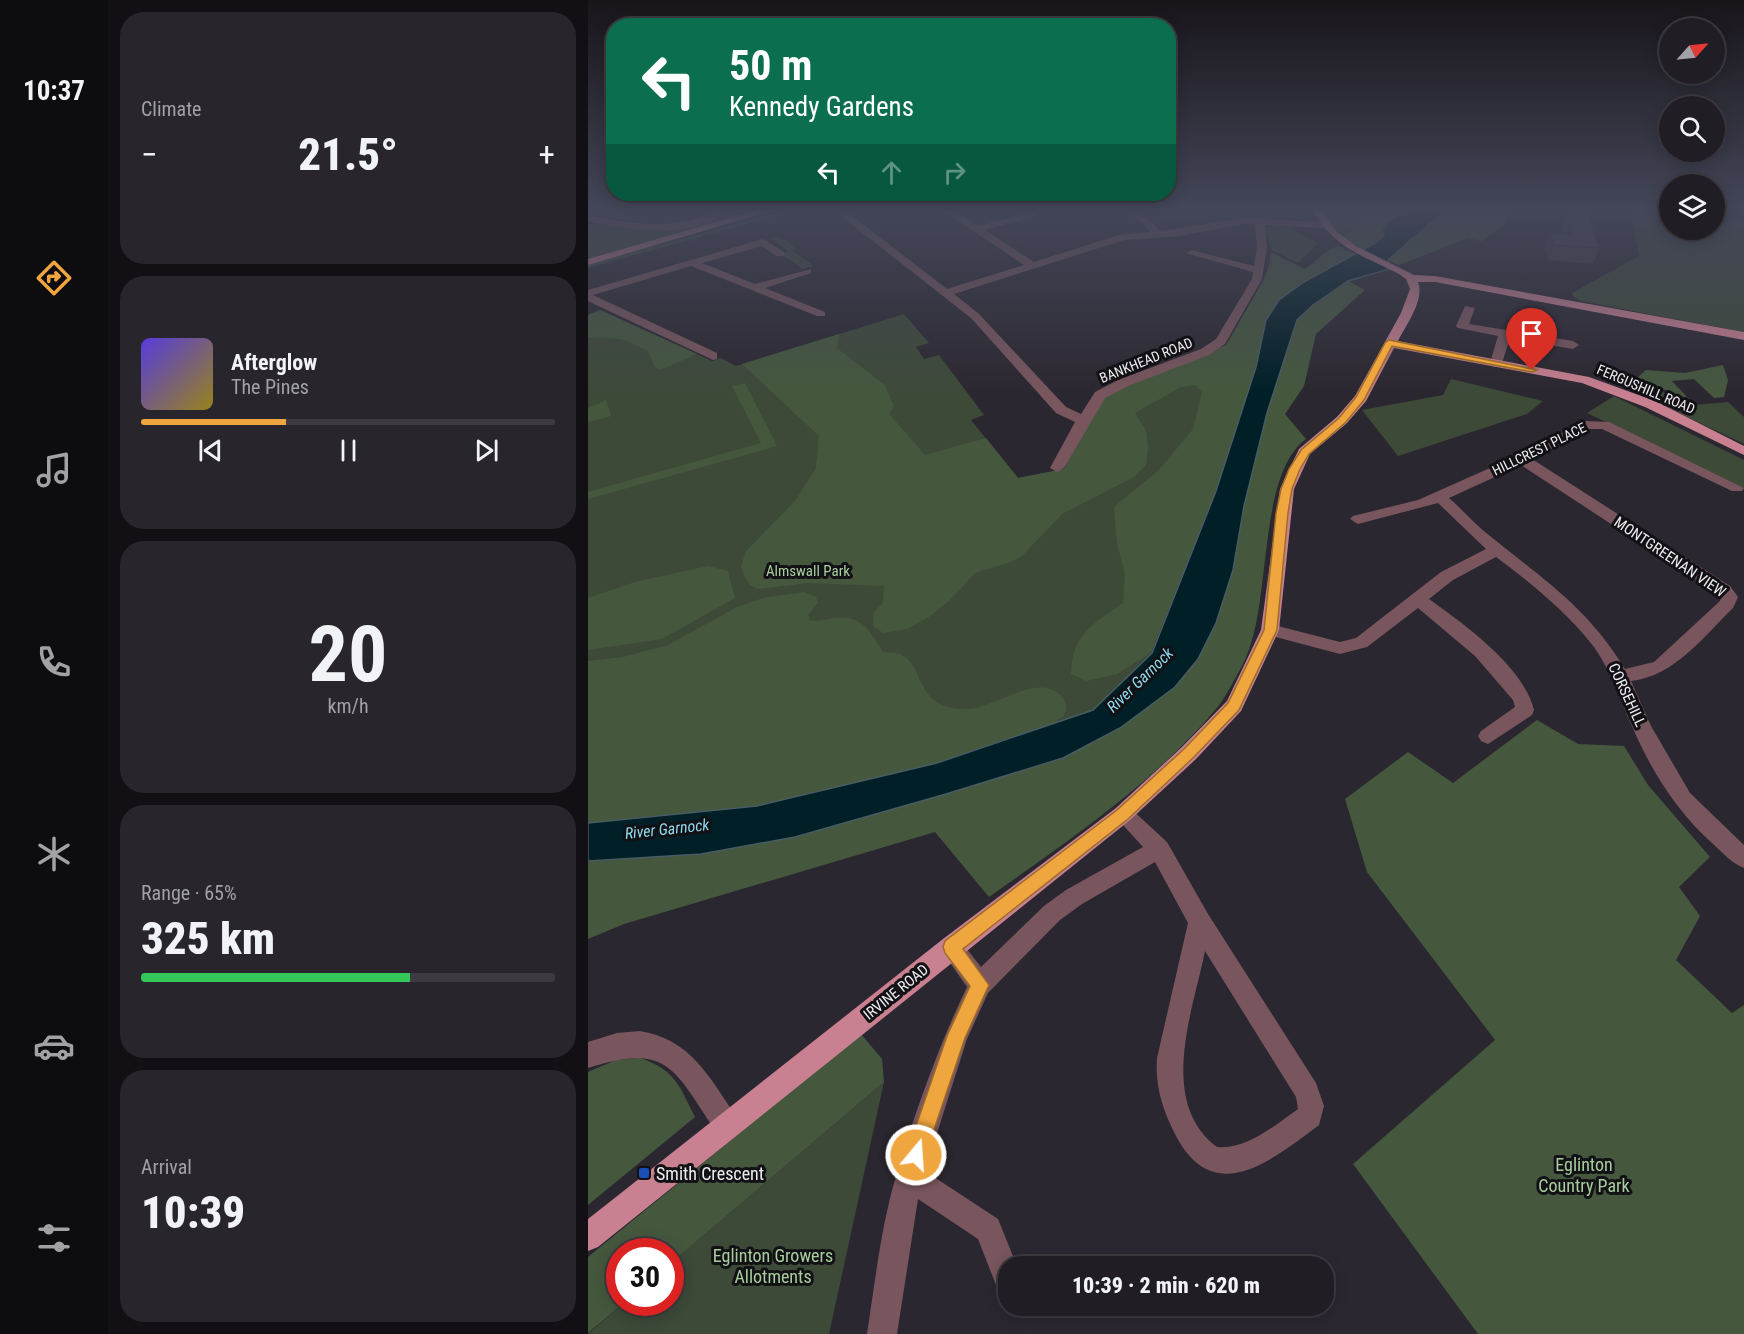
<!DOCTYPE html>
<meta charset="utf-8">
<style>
:root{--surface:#201d24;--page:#28262c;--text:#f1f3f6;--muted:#a2a2a6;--line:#3d3b41;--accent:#f0a63f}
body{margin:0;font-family:"Roboto Condensed",sans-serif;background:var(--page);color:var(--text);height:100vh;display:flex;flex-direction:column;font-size:22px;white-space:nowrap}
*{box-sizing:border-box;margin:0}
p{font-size:20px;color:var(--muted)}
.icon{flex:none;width:33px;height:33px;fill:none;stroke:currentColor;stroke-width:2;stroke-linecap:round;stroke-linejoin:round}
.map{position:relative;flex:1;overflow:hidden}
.side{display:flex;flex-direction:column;gap:12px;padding:12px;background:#121014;width:480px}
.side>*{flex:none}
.hud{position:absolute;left:18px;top:18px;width:570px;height:183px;border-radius:24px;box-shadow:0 3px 15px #0003,0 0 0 2px var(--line);background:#0b6e4f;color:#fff;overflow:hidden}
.needle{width:39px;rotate:63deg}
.tools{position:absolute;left:1071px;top:18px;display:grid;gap:12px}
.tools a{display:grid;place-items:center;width:66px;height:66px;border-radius:50%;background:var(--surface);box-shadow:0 3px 15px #0003,0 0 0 2px var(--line);font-size:30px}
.speed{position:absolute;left:18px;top:1238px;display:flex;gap:12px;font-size:30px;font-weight:700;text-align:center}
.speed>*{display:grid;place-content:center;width:78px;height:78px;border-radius:50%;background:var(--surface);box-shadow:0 3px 15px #0003,0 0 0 2px var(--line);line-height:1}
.speed .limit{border:9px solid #d22;background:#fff;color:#111}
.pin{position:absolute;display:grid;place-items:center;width:51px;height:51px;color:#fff;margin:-62px -26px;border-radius:50% 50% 50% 0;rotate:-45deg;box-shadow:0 0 6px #0007}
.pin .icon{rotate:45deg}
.me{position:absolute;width:66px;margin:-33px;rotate:18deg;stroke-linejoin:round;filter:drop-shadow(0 0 4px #0008)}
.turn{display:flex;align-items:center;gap:21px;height:126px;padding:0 24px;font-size:27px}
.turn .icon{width:78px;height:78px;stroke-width:2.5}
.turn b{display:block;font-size:42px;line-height:51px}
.lanes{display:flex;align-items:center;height:57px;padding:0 24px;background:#0003;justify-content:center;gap:30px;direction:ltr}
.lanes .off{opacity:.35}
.big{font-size:45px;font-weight:800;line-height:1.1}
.side .card{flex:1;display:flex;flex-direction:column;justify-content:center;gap:9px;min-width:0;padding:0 21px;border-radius:24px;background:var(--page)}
.side .dial{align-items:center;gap:0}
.dial b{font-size:78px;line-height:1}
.song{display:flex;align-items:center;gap:18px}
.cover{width:72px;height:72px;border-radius:9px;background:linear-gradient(135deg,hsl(250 70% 55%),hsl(50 70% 35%))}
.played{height:6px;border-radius:3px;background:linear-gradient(90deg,var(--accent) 35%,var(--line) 35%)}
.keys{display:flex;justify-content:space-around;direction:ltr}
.heat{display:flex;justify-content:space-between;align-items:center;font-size:33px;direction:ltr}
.charge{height:9px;border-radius:4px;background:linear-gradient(90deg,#34c759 65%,var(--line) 0)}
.trip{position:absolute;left:410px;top:1256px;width:336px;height:60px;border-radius:24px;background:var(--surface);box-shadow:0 3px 15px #0003,0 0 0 2px var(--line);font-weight:800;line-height:60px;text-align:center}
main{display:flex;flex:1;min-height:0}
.menu{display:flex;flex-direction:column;width:108px;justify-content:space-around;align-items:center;background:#0d0c0e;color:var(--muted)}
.menu .icon{width:42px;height:42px}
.menu .active{color:var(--accent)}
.menu b{font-size:27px;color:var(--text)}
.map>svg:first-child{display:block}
.green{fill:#3d4a38}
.forest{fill:#45583e}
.water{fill:#001f26;stroke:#485c63;stroke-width:1.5}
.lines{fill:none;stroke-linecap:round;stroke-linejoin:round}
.minor{fill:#79565d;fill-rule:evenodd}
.major{fill:#c98090;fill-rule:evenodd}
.wall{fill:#3f3c46}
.building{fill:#494651;stroke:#333139;stroke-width:1.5}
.route{fill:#f0a63f;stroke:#9c6c29;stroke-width:1.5}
.transit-dot{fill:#1a4fb4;stroke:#121115;stroke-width:2}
.labels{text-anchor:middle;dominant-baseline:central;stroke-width:6;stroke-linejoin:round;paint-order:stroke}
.far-street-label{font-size:14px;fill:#efecf2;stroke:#121115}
.street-label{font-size:15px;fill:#efecf2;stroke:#121115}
.park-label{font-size:15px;fill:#a9ce9d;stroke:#121115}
.water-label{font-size:16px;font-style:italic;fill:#8fdbec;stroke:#121115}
.near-park-label{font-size:18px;fill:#a9ce9d;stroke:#121115}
.near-poi-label{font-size:18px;fill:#efecf2;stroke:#121115;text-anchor:start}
</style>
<main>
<nav class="menu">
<b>10:37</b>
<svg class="icon active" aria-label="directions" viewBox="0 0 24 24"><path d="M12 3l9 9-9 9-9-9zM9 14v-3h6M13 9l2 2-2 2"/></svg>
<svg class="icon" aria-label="music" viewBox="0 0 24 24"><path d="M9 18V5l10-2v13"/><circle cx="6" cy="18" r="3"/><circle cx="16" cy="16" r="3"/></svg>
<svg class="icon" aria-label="phone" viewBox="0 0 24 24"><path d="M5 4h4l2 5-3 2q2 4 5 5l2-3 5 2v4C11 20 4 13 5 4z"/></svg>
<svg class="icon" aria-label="climate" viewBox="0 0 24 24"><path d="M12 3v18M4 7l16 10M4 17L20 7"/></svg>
<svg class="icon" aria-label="car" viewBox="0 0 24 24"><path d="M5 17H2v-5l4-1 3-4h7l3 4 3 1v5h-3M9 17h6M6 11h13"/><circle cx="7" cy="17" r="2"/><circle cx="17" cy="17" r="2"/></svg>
<svg class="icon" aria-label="filters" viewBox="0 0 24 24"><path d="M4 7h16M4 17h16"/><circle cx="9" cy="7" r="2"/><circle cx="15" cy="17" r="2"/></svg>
</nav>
<section class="side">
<div class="card"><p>Climate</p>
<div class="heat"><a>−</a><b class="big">21.5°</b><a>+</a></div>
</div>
<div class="card">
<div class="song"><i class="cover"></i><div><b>Afterglow</b><p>The Pines</p></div></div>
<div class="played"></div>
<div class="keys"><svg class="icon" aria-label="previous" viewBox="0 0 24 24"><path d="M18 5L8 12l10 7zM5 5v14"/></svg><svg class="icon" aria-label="pause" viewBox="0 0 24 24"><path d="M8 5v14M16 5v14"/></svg><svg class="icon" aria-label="next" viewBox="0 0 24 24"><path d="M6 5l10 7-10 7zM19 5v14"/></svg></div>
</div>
<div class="card dial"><b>20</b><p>km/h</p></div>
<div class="card"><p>Range · 65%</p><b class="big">325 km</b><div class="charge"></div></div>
<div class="card"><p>Arrival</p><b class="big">10:39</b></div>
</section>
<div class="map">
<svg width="1156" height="1334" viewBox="0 0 1156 1334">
<rect width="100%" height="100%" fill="#2b2730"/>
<g class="green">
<path d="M736,208L774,211L773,217L767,222L766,230L754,237L742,223Z"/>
<path d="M1042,208L1081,212L1082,230H1126L1127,217L1156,220V332L992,301L985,296L984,293L1051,256Z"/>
<path d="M135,211H147L151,214L145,219L0,259V224L77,231Z"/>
<path d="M192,212V215L0,268V264Z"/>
<path d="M685,226L701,227L730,243L710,263L683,250L678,228Z"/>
<path d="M191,236L209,249L205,251L226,266L215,269L192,254L200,251L183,238Z"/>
<path d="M12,310L124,361L133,358L148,366L316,314L341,343L328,347L336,359L351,355L396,415L383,420L430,478L476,469L511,402L624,353L628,491L563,653L505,710L349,763L169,806L0,823V315Z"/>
<path d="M863,379L955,401L939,414L810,456L774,410L855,395Z"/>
<path d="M1062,387L1107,405L1140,402L1156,417V444L1044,391L1066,396Z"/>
<path d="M1026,396L1156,460V488L999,413Z"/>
<path d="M296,1082L241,1334H0L37,1302H82L83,1263Z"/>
</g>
<g class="forest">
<path d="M794,208H836L775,250L754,237L766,230L765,226L773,217L774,211Z"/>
<path d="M868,208H924L917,224L894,241L880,238L811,265L800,260L842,223Z"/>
<path d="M750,246L767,254L716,282L678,320L668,367L628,491L563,653L529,674L498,681L483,674C484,634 505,624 535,603L537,574L529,543L526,507L571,470L605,429L614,392L607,385L593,387L547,413L558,430L560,448L558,465L546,477L474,514L434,556L423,562L387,573L363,599L341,617L319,629L295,633L285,626L286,612L295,603L296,586L221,583L170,589L162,585L156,575L153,566L158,551L207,501L228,468L231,436L154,364L251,334L249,348L297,385L306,406L301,414L337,455L398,438L430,478L476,469L511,402L521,393L638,345L675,281L681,266L683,252L717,269L742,249Z"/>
<path d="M760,281L777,290L728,334L716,386L697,414L718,439C667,477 686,607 654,666C646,680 638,697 628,709C565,784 481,840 401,897L347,832L36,924L0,939V861L113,854L207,837L475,758L610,659L628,623L645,570L656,507L679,413L709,320L725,305Z"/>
<path d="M12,310L109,354L72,370L67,367L59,350L33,339L0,337V315Z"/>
<path d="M1135,365L1140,380L1136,397L1126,398L1106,379L1084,381L1101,399L1056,382L1060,392L1038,387L1058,370L1097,373Z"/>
<path d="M157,383L189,446L0,499V492L173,443L144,386Z"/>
<path d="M18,400L23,416L0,422V408Z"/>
<path d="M120,566L140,571L147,598L74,639L0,650V598L47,582Z"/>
<path d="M216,592L228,597L230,603L220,615L222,620C230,622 238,619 245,618C274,614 282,631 295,652C301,653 309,652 314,655C338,669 326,707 376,709C405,710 449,672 472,695C479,702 479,707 476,716L464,724L349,763L169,806L0,823V661L35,657L80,645L149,607L175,598Z"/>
<path d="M949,720L990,744L1036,746L1060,785L1122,857L1091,887L1112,916L1088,960L1144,1013L1156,1005V1334H890L765,1164L907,1040L779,872L757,799L820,752L865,783Z"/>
<path d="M273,1034L294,1059L296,1082L83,1263L82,1251H32V1302H37L0,1333V1257Z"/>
<path d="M52,1058C88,1070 91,1086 107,1117L0,1205V1072L28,1060Z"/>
</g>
<path class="water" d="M836,208H868L842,223L800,260L801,269L760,281L725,305L709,320L679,413L656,506L645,570L628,623L610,659L587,687L532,728L475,758L358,794L207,837L113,854L0,861V823L169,806L349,763L505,710L564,653L628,491L668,367L678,320L691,300L716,282L787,243L796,236L794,229C802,214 821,213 836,208Z"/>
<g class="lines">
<g class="minor">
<path d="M132,208H144C105,243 46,228 0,222V216C52,223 83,234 132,208Z"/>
<path d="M146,208H159L172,215L164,217Z"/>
<path d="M243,208H254L359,289L436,265L351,208H363L390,226L449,211V215L397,230L446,262L531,235L562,232L554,222L532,208C551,208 561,218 572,231L656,218L736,222L741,225L736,228L677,225L679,246L674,279L637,344L621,355L540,386L517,398L476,468L469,472L462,468L487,422L468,413L383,318ZM656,224H667L669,246L666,266L603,250L598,253L665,272L664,279L628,339L613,349L530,380L507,392L493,414L478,407L391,314L366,294L536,240L591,236Z"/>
<path d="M175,239L196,252V256H188L174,246L114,263L167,284L223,269V273L177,288L237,312V316H229L103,266L5,295L129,353V359L125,360L0,301V290Z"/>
<path d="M877,306L887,308L881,324L985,341L991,345L985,349L922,338L914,363L908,367L904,366L902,363L910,336L870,328L868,326Z"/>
<path d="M997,421L1021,422L1156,488L1154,491H1144L1014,429H1000L944,459L1142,586L1150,597L1145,608C1115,637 1087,676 1043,681L1063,726L1102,793L1156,845V868C1143,863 1134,852 1124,843C1089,812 1062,769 1044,726C1032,700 1023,671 1006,647C979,612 943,583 908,557L865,580L841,599C877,625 935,666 946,710L944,715L900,744L893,741L890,736L893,731L927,707L925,700L887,656L830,608L779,647L752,654L676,634L673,630L682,624L752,642L768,638L853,572L898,549L850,503L770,524L762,519L765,516L830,500L929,456ZM933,465L1130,594L1133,598L1132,601L1066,662L1037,669C998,606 957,581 902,536C887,525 875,510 861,498Z"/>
<path d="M535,805L542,808L579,842L620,914L728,1083L736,1106L731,1125C683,1161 625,1209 587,1134C574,1108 567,1086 569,1058L600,923L567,862L494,904L472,920L400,993L379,1039L337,1171L410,1219L429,1266H420V1289L408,1285L390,1239L330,1199L309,1334H279C287,1282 293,1227 308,1176C327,1112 350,1047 379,987L351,947L355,939L363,936L371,939L393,967L456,906L478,890L555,847L525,814L528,808ZM617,951L708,1097L710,1109C687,1125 659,1150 629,1147C569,1102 605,1011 617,951Z"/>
<path d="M52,1031C104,1040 120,1076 148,1116L152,1125L148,1134L139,1138L130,1134C86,1072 84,1041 0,1068V1042L29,1033Z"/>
</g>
<g class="major">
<path d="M177,208H193L0,265V259Z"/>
<path d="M723,208H733L749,232L768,246L826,275L847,276L1156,332V340L847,282H830C837,300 818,325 810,341L1001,377L1067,401L1156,446V455L1057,407L994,383L806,348L778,401L759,423L722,454L706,489L691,630L653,711L608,759L542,820L10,1247L0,1251V1219L355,939L528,808L594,747L639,701L673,630L692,489L711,449L749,417L767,396L813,313L822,289L818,279L811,274C772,254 747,249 723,208Z"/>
</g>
</g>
<path class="wall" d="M981,209L1011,248L1005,264L960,260L957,248L962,232L974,233V230Z"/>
<path class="building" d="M981,209L1000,211L1011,248L965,245L962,232L984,234L979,215H983Z"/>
<linearGradient id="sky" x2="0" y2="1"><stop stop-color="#18151a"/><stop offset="0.53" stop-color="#444759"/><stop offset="1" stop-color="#444759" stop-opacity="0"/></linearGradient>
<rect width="1156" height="395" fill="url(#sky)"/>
<path class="route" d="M801,340L949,370L944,372L804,346L776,400L758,422L721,454L712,469L704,489L700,513L689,630L651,710L606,757L540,819L375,949L401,985L377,1038L335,1162L328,1165L321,1162L318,1155L359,1036L382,986L357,953L355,947L357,941L529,810L596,749L640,703L676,630L688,513L693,489L701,469L713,450L751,418L768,397L797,343Z"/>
<rect class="transit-dot" x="50" y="1167" width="12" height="12" rx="3"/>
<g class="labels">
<g class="far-street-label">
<text transform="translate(558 360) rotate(-22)">BANKHEAD ROAD</text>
<text transform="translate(1058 389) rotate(23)">FERGUSHILL ROAD</text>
<text transform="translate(951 449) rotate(-26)">HILLCREST PLACE</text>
</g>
<g class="street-label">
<text transform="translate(1082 557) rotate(34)">MONTGREENAN VIEW</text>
<text transform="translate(1039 695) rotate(65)">CORSEHILL</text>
<text transform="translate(308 992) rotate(-39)">IRVINE ROAD</text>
</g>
<g class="park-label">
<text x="220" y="571">Almswall Park</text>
</g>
<g class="water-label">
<text transform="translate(552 680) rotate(-44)">River Garnock</text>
<text transform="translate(79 829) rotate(-6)">River Garnock</text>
</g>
<g class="near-park-label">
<text x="996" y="1164">Eglinton<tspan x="996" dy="21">Country Park</tspan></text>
<text x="185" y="1255">Eglinton Growers<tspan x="185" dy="21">Allotments</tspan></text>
</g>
<g class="near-poi-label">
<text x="68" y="1173">Smith Crescent</text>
</g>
</g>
</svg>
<div class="tools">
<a><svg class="needle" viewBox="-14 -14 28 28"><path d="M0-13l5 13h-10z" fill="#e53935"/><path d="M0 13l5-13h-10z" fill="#a2a2a6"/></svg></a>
<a><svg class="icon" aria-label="search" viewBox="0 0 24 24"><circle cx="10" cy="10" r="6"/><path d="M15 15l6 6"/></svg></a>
<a><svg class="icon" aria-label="layers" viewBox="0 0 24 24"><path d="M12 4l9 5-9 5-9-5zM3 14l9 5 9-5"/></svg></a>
</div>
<div class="speed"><div class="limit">30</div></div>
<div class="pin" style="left:944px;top:370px;background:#d93025"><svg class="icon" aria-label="arrive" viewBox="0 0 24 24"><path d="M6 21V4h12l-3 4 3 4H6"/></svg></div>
<svg class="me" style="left:328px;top:1155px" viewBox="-20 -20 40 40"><circle r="17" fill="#f0a63f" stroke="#fff" stroke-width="3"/><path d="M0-11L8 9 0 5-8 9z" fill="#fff"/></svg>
<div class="trip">10:39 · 2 min · 620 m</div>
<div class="hud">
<div class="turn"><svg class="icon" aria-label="left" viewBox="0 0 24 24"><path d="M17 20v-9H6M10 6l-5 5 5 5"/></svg><div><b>50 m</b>Kennedy Gardens</div></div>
<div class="lanes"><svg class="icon" aria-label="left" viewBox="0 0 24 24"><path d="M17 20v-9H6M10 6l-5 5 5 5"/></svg><svg class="icon off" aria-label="ahead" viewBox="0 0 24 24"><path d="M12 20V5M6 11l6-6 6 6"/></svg><svg class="icon off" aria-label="right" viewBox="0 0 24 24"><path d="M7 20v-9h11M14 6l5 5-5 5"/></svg></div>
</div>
</div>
</main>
